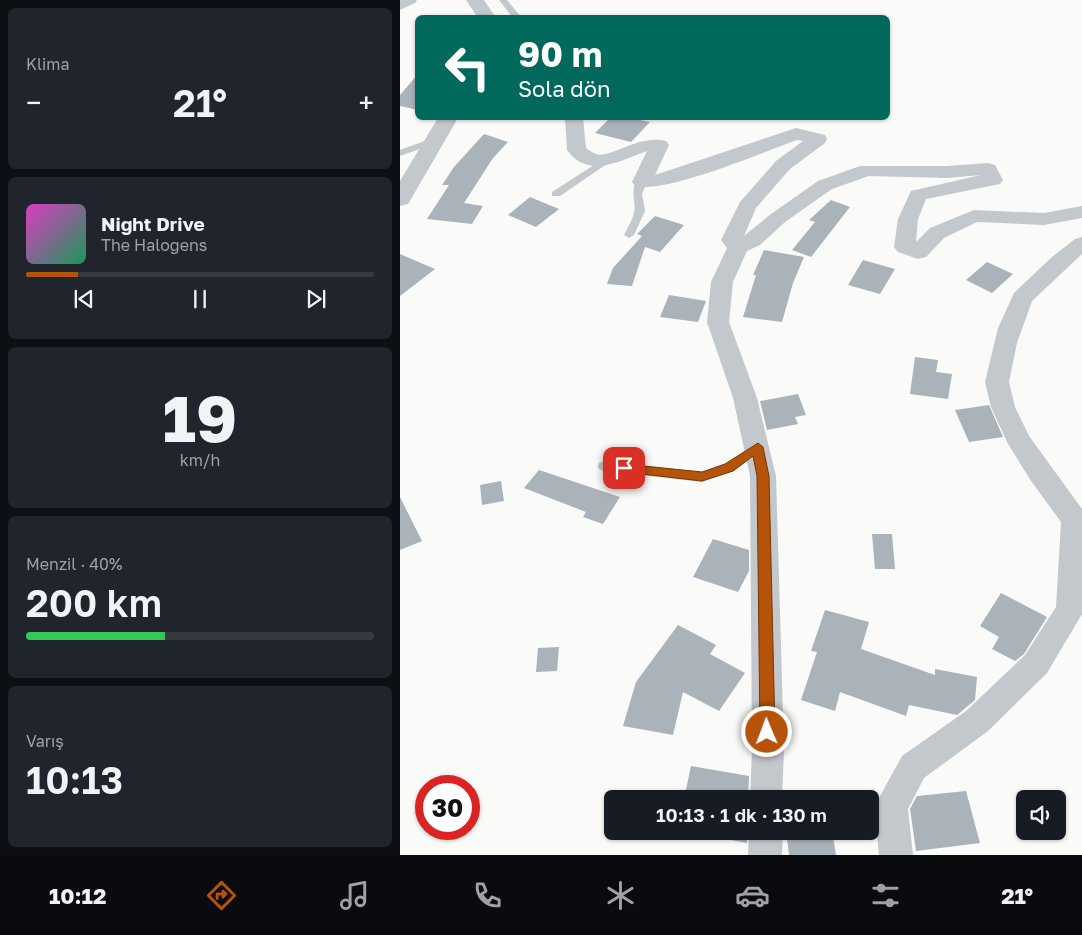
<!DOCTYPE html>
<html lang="tr">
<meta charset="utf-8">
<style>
:root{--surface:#171b24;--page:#20242c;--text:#f1f3f6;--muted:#9ea1a6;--line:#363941;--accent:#b45309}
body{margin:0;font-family:"Golos Text",sans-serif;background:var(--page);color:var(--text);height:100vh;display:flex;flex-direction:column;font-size:19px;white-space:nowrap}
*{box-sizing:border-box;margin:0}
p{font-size:16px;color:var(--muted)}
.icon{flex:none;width:28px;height:28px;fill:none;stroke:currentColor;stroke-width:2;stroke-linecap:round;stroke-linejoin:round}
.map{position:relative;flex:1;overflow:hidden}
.sheet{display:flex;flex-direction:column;gap:8px;padding:8px;background:#0d0f14;width:400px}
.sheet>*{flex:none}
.banner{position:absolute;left:15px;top:15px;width:475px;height:105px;border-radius:8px;box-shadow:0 1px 4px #0004;background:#00695c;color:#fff;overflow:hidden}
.controls{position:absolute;left:616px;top:790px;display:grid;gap:10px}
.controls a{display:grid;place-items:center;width:50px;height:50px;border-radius:8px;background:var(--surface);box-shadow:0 1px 4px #0004;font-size:25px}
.speed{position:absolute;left:15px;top:775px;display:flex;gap:10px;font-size:25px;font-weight:700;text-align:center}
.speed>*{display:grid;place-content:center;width:65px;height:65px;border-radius:50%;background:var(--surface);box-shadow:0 1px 4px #0004;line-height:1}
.speed .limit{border:8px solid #d22;background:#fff;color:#111}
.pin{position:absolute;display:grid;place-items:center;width:42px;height:42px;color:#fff;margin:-21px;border-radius:10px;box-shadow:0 2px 8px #0006}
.me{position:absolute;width:55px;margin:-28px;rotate:359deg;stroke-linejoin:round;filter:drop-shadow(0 0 4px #0008)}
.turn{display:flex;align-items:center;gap:18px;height:105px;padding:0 20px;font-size:22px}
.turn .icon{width:65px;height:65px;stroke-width:2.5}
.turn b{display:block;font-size:35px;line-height:42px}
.big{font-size:38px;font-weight:600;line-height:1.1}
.sheet .card{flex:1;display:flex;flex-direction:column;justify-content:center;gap:8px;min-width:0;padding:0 18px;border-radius:8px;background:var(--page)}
.sheet .dial{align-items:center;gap:0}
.dial b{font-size:65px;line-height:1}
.song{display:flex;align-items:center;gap:15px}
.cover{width:60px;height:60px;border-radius:8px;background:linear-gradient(135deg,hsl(310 70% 55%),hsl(150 70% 35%))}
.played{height:5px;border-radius:2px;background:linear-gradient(90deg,var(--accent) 15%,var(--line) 15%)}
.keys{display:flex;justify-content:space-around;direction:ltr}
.heat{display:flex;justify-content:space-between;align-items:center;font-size:28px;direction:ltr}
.charge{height:8px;border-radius:4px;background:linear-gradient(90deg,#34c759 40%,var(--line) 0)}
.trip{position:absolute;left:204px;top:790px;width:275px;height:50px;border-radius:8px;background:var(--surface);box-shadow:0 1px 4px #0004;font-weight:600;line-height:50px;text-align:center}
.tab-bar{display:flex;height:80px;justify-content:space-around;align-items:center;background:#090b0e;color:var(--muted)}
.tab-bar .icon{width:35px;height:35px}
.tab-bar .active{color:var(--accent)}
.tab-bar b{font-size:22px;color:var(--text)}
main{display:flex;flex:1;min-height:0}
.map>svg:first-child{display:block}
.building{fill:#aab3b9}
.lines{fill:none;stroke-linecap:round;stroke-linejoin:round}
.service{fill:#c3c8cc;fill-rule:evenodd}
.minor{fill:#c3c8cc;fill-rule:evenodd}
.tertiary{fill:#c3c8cc;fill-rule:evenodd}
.route{fill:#b45309;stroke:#753606}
</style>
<main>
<section class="sheet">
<div class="card"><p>Klima</p>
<div class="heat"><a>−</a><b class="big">21°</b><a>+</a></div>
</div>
<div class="card">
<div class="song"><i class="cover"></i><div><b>Night Drive</b><p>The Halogens</p></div></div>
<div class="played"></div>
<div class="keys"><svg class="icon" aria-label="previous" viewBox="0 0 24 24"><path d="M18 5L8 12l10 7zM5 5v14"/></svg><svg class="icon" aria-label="pause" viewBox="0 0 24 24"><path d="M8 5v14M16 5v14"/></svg><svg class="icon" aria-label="next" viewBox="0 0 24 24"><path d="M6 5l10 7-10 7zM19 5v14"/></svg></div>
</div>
<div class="card dial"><b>19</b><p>km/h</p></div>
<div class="card"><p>Menzil · 40%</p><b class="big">200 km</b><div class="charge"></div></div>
<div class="card"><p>Varış</p><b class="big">10:13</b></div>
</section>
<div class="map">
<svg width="682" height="855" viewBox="0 0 682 855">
<rect width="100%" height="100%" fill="#fafaf8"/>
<g class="building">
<path d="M18,74V110L0,106V95Z"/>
<path d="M210,118H231L250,122L231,142L195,133Z"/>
<path d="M84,134L108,142L93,158L64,203L83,206L72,224L27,219L49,185H42L54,167Z"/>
<path d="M130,197L159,209L136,227L108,215Z"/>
<path d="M431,200L450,207L411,257L392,250L415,222L409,220Z"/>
<path d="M255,216L284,225L260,252L245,247L232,286L207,284L213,268L242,236L237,234Z"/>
<path d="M364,250L404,257L393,283L382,322L343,317L356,275H353Z"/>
<path d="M0,254L35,269L0,296Z"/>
<path d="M463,260L495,269L480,294L448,285Z"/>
<path d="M587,262L613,274L592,293L566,280Z"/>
<path d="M269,295L306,301L298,322L260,317Z"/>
<path d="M515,357L538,360L536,372L552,374L548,399L510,394Z"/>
<path d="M398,394L406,415L395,417L398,424L367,430L360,401Z"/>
<path d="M589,405L603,437L569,442L555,410Z"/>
<path d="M139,470L220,497L203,524L183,517L186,512L124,488Z"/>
<path d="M101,481L104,501L82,505L80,485Z"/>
<path d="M0,497L22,541L0,550Z"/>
<path d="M472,534H492L495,569H475Z"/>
<path d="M313,539L349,550V571L338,592L293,577Z"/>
<path d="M601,593L647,617L624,654L615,661L592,649L599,637L580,626Z"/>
<path d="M425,610L469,622L461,649L535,675V669L577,677L575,700L557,715L509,705L506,716L440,692L435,711L401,700L417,652L411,651Z"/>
<path d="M278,625L316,645L310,654L345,673L319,711L283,692L273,735L223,726L236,682Z"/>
<path d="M159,647L157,671L136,672L138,648Z"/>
<path d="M291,766L349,776L348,799H284Z"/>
<path d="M566,791L580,843L516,851L510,809L517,796Z"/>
<path d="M283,831H347V843Z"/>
<path d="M386,831H432L436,855H389Z"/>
</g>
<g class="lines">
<g class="service">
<path d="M99,0H107L122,18H113Z"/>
<path d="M33,138L36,139V143L0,156V150Z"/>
<path d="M208,156L211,157V161L160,196H152V192Z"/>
<path d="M242,179L247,182L242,194L245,211L234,235L229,238L224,235C227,228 233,220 234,212C237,202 227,184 242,179Z"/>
<path d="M358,442L362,444L364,447L362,450L334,471L302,482L204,471L199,469L198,466L199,463L204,461L302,472L324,465Z"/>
</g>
<g class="minor">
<path d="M0,0H17L15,3L0,10Z"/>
<path d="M165,118H183L186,148C189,150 193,153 196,154C211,159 238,134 266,141L269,145L255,175L396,128L425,135L427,139L425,143L390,169L356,208L344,236L371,214L418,181L460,166H547L588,163L595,165L603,180L600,184L526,199L518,219L516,242L530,228L574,210L644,213L682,206V218L644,225L577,222L544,238L526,257L518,259L498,252L494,247L498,219L511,191L581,175L547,178L469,176L432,189L385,222L360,245L347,251L333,282L329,322L357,398L376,476L384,750L382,799H350L352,750L350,476L333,398L307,322L311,282L327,248L321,240L340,202L376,161L403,141L397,140C363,152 266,194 235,186L232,182L247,151C222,160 188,180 167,150Z"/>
<path d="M682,237V254L632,301L617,343L609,382L615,407L629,436L682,509V614L647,673L588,731L524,778L508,809L513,855H479L474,807L502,756L566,711L625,655L656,607L661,522L631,481L607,442L591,407L585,382L598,328L614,293L652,257L675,239Z"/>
<path d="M349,831H383L382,855H348Z"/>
</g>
<g class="tertiary">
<path d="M66,0H84L96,18H78Z"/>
<path d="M38,118H58L11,199L8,204L0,206V181Z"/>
</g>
</g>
<path class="route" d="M358,443L363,447L369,476L375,732L372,736L367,738L362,736L360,732L357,476L353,456L333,471L302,481L224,472L218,468L224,464L302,472L325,464Z"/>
</svg>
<div class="controls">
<a><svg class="icon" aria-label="sound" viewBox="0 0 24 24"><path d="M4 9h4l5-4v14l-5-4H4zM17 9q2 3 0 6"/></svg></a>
</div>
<div class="speed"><div class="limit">30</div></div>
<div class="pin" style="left:224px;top:468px;background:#d93025"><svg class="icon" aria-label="arrive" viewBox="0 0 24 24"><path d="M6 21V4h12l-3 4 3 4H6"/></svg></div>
<svg class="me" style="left:367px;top:732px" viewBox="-20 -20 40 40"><circle r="17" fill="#b45309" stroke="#fff" stroke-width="3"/><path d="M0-11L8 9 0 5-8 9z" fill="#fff"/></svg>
<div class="trip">10:13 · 1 dk · 130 m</div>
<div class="banner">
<div class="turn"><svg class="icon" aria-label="left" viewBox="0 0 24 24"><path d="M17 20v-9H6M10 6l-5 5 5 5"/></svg><div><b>90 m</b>Sola dön</div></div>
</div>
</div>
</main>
<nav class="tab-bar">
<b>10:12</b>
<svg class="icon active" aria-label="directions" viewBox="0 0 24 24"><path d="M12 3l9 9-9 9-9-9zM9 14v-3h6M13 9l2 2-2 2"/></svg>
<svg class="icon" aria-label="music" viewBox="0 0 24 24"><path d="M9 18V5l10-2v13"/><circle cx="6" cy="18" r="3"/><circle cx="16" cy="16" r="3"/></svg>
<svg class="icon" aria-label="phone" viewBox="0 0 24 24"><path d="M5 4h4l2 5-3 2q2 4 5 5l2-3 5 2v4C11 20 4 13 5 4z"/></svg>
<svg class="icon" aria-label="climate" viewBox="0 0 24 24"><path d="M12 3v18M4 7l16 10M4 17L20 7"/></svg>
<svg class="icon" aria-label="car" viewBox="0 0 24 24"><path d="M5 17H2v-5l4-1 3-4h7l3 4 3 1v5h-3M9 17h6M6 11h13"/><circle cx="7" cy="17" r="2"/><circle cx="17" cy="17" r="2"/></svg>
<svg class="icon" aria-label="filters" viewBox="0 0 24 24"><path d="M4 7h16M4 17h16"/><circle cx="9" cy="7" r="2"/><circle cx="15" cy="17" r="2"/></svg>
<b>21°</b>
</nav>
